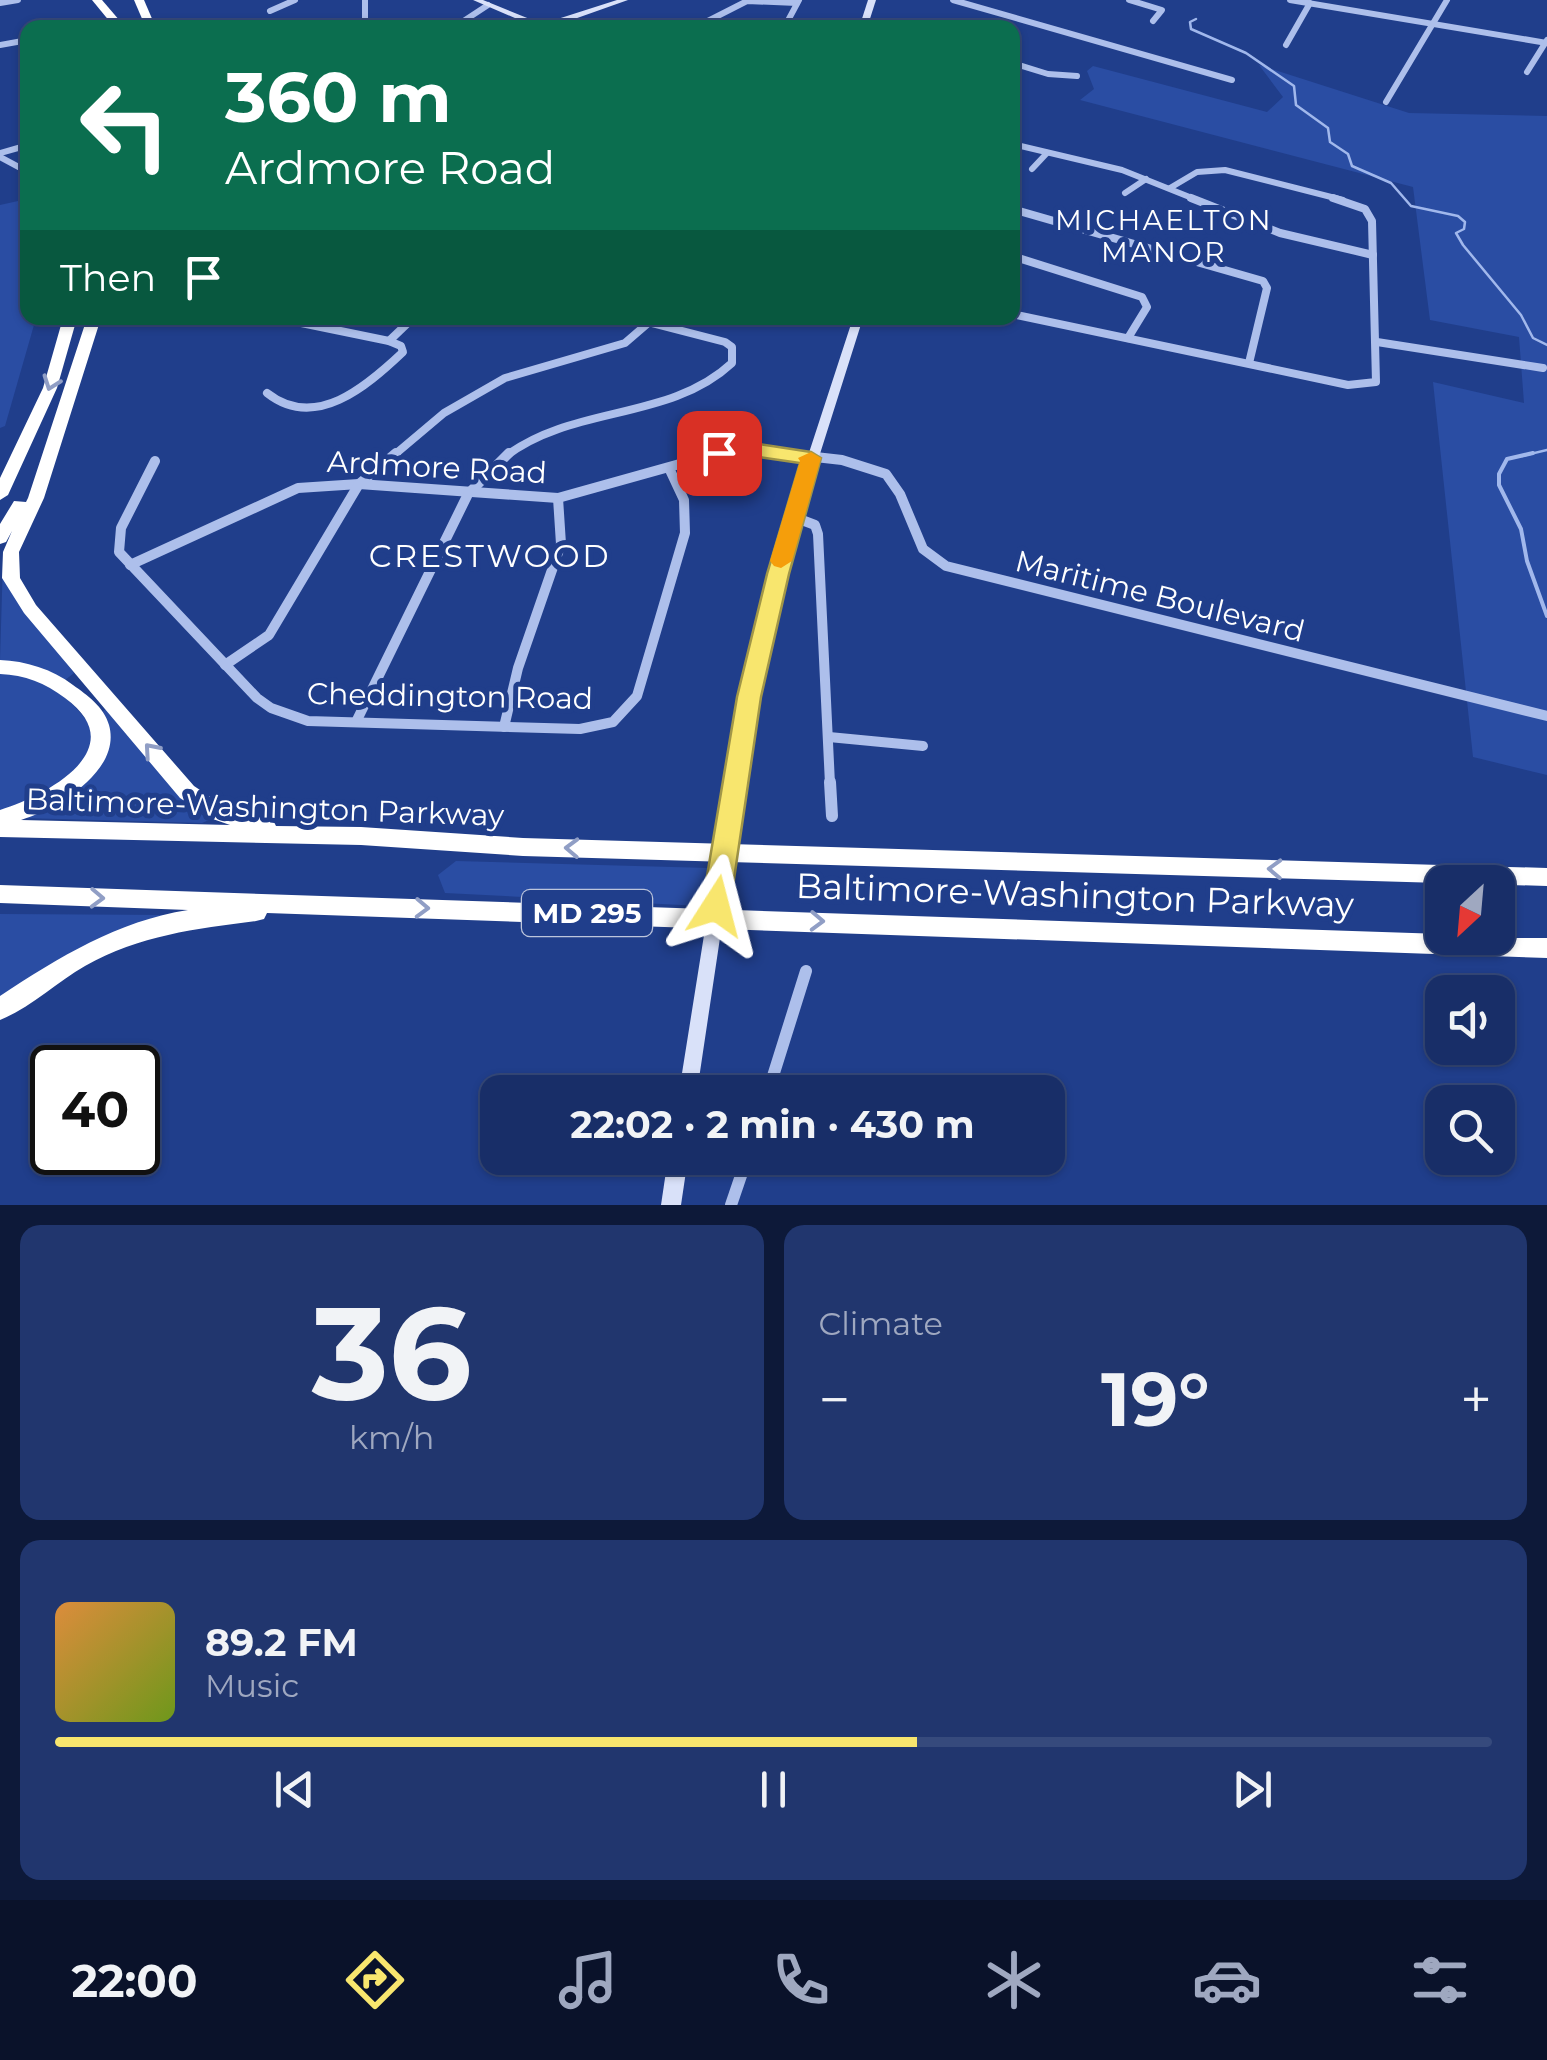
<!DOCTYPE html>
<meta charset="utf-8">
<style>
:root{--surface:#182e68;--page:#21366e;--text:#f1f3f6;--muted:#9fa8c0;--line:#364a7c;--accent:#f8e66e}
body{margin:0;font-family:Montserrat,sans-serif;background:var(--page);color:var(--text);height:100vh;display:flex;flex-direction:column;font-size:38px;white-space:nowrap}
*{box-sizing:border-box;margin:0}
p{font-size:32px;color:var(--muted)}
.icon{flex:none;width:55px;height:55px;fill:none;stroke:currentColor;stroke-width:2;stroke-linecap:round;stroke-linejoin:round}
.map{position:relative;height:1205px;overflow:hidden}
.details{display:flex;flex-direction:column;gap:20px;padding:20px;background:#0d1939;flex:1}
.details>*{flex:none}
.banner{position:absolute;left:20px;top:20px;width:1000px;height:305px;border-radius:20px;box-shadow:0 2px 8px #0004,0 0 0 2px var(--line);background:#0b6e4f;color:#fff;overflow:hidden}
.needle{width:65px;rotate:206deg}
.controls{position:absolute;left:1425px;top:865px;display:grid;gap:20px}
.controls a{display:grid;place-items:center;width:90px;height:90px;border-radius:20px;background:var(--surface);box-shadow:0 2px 8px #0004,0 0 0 2px var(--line);font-size:50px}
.speed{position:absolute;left:30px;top:1045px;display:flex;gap:20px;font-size:50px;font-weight:700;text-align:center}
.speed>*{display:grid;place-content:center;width:130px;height:130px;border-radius:50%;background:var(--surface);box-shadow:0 2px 8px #0004,0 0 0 2px var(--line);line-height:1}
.speed .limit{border:5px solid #111;border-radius:15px;background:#fff;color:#111}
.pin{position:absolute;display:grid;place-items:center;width:85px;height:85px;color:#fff;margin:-42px;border-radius:20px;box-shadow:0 5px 15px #0006}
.me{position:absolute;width:110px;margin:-55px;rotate:9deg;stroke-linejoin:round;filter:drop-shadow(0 0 8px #0008)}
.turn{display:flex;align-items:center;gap:35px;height:210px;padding:0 40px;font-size:45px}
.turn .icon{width:130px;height:130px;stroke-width:2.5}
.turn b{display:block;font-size:70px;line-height:85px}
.then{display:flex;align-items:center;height:95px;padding:0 40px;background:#0003;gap:20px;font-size:38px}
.big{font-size:75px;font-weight:700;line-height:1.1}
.details .widget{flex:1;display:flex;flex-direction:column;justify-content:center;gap:15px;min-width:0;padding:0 35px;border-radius:20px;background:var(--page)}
.details .dial{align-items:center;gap:0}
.dial b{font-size:130px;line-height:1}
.song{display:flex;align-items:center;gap:30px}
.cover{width:120px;height:120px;border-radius:15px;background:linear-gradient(135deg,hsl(30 70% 55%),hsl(80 70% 35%))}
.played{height:10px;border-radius:5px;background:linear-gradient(90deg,var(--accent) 60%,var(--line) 60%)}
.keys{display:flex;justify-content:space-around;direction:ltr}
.heat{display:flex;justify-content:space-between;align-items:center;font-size:55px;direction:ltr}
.details .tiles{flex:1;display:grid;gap:20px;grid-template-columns:1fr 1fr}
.widget:last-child{grid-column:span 2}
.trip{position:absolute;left:480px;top:1075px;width:585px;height:100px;border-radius:20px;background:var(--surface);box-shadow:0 2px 8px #0004,0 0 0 2px var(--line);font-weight:700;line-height:100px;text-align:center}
.tabs{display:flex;height:160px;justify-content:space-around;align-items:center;background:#0a122a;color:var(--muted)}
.tabs .icon{width:70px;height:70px}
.tabs .current{color:var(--accent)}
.tabs b{font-size:45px;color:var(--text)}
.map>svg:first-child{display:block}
.green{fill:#2a4da3}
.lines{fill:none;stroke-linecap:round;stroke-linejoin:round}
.stream-far1{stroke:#a1b8ec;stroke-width:2.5}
.stream{stroke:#a1b8ec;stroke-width:4}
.street-far3{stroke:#adbfeb;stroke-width:6}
.street-far2{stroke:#adbfeb;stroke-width:8}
.street-far1{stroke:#adbfeb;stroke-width:10}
.street{stroke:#adbfeb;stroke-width:12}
.secondary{fill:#d9e1f9;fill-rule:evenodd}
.highway{fill:#fff;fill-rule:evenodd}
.oneway{stroke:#909ec5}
.route{fill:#f8e66e;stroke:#a19648;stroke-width:2.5}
.slow{fill:#f59e0b}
.labels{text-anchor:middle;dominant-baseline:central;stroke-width:10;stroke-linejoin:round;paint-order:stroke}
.far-neighbourhood-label{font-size:28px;letter-spacing:2.5px;fill:#fff;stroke:#203e8b}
.shield{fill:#203e8b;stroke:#bcc5dc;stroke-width:2.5}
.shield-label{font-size:28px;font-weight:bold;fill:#fff}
.street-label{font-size:30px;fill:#fff;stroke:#203e8b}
.neighbourhood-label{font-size:32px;letter-spacing:2.5px;fill:#fff;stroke:#203e8b}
.near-street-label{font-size:35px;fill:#fff;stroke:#203e8b}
</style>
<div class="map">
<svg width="1547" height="1205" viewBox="0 0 1547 1205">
<rect width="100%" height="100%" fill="#203e8b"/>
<g class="green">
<path d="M1259,65L1409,113L1547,116V775L1473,757L1433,382L1524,403L1519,337L1430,320L1413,187L1080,100L1094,89L1087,71L1093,66L1267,112L1283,97Z"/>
<path d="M27,199L28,318H36L5,426L0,428V205Z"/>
<path d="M3,560L52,644L74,673L65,680L44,669L0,660Z"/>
<path d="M0,674C48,674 72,699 97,735L75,779L0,812Z"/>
<path d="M108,708L189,805L209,820L202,823L21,818L51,806L109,734L103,711Z"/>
<path d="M456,861L709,868L701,906L445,893L438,875Z"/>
<path d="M0,914L169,915L0,1004Z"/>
</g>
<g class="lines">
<g class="stream-far1">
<path d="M1196,19L1190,22L1191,29L1246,53L1294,86L1296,105L1328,128L1330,142L1348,154L1352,166L1391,183L1411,206L1458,216L1465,222L1464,229L1456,233L1463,245L1521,315L1533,338L1547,345"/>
<path d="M1522,456L1547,450"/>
</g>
<path class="stream" d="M1533,453L1507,459L1499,474V485L1521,529L1527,561L1547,616"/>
<g class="street-far3">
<path d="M365,0V18"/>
<path d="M953,0L1232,80"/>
<path d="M1129,0L1162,10L1153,21"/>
<path d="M1290,0L1547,43"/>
<path d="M0,3L18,0"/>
<path d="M270,11L295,0"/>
<path d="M864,23L889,28"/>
<path d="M698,26L747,1L797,3"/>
<path d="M453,28L488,5"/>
<path d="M784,28L799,0"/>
<path d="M0,45L28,40"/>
<path d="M1286,45L1310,3"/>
<path d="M1012,63L1048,74L1077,76"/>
<path d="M1527,72L1547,40"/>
<path d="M1386,102L1447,0"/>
<path d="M1012,144L1122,170L1197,200"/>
<path d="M0,153L25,146"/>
<path d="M0,157L28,172"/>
<path d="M1032,169L1047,153"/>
<path d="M1170,188L1197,172L1225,170L1343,200"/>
<path d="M1125,193L1146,179"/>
</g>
<g class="street-far2">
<path d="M1191,198L1280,233L1373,255"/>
<path d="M1012,209L1263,281L1267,288L1249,363"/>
<path d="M1012,256L1142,297L1147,307L1128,338"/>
<path d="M1012,314L1348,385L1376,382L1372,221L1365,209L1333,198"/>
<path d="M389,341L413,318"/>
<path d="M1377,342L1543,368"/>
<path d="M267,393C315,431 366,387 403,352L401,346L389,341L277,318"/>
<path d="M393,456L444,413L505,378L625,343L654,318"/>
<path d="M506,456C573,405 670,421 732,363V347L725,342L632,318"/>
<path d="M710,456L752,450L802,456"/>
</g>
<g class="street-far1">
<path d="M780,453L842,460L886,474L900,494L923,549L946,566L1547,716"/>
<path d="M155,461L121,528L119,552L257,698L271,708L308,721L580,729L613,722L637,696L685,533L684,500L669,468"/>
<path d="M794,517L815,525L818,534L830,784"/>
<path d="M130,565L298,488L359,484L558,498L719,453"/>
<path d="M225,665L269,635L359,484L396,453"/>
<path d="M356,722L468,494L509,453"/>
<path d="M504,727L518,668L561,544L558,498"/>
<path d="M829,737L923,746"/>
</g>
<g class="street">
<path d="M830,782L832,816"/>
<path d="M768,1092L806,971"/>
<path d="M731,1205L747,1158"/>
</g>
<g class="secondary">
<path d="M473,0H483L542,24L617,0H628L549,28H538Z"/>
<path d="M868,0H876L867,28H859Z"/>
<path d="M853,318H863L800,517L756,697L697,1092H679L742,697L788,517Z"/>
<path d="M668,1158H688L681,1205H661Z"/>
</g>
<g class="highway">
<path d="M92,0H102L126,28H115Z"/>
<path d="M134,0H144L156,28H146Z"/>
<path d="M63,318H77L57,388L8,495L0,500V478L43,388Z"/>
<path d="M87,318H101L44,498L19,552L20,578L36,605L194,786L224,806L274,822L276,826L361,827L523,838L1547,868V886L523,856L361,845L0,837V810C48,795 134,748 65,698C45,683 25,675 0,674V660C26,661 52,669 73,685C87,695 104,707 109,725C122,771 56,809 21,820L230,825L210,818L180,798L24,613L2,578L3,552L12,531L6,542L0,544V524L14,501L26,502L28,498Z"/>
<path d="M0,885L1442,934V938H1547V958L267,913L264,919L256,921C195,929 140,935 85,966C57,982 30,1008 0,1020V996C59,957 118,921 188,910L0,903Z"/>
</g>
</g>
<defs><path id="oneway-chevron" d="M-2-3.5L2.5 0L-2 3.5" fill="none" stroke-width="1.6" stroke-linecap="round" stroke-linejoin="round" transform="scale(2.5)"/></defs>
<g class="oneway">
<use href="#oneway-chevron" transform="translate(51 383) rotate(110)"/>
<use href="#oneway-chevron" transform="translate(151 750) rotate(-131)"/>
<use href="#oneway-chevron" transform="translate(572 848) rotate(-178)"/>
<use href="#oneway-chevron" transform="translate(1275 869) rotate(-178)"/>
<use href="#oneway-chevron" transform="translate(97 898) rotate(2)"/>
<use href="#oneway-chevron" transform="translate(422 908) rotate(2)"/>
<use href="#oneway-chevron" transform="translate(817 921) rotate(2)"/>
</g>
<path class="route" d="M752,443L811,452L821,458L789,574L761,697L730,906L726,914L716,918L706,914L702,906L737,697L767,574L800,463L752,456L719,459L709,453L719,447Z"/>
<path class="slow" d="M811,452L821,458L792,561L781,568L774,566L770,561L800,461L798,458Z"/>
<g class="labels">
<g class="far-neighbourhood-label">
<text x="1164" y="220">MICHAELTON<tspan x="1164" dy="32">MANOR</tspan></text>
</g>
<rect class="shield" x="522" y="890" width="130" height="46" rx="8"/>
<g class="shield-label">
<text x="587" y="913">MD 295</text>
</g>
<g class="street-label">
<text transform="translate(437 467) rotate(3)">Ardmore Road</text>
<text transform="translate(1160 596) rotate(14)">Maritime Boulevard</text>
<text transform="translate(450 696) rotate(1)">Cheddington Road</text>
<text transform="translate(265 807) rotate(2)">Baltimore-Washington Parkway</text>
</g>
<g class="neighbourhood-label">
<text x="490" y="555">CRESTWOOD</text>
</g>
<g class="near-street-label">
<text transform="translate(1075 895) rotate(2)">Baltimore-Washington Parkway</text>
</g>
</g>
</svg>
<div class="controls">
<a><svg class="needle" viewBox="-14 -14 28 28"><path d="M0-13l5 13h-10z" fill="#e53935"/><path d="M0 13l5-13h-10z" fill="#9fa8c0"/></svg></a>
<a><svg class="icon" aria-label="sound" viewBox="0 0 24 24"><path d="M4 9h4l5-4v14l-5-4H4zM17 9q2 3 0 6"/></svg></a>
<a><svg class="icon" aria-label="search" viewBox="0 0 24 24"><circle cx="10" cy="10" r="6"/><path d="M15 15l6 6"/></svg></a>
</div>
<div class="speed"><div class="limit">40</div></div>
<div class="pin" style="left:719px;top:453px;background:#d93025"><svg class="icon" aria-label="arrive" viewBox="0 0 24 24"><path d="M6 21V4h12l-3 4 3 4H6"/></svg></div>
<svg class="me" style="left:716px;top:906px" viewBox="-20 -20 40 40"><path d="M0-17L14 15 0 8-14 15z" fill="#f8e66e" stroke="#fff" stroke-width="4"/></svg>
<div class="trip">22:02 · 2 min · 430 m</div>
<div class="banner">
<div class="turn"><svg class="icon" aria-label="left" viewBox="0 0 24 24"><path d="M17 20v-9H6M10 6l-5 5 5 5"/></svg><div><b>360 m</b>Ardmore Road</div></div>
<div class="then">Then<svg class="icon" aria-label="arrive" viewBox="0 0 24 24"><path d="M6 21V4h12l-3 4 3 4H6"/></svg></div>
</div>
</div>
<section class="details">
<div class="tiles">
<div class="widget dial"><b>36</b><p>km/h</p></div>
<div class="widget"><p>Climate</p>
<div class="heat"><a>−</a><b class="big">19°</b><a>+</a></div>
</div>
<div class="widget">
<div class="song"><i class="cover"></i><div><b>89.2 FM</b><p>Music</p></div></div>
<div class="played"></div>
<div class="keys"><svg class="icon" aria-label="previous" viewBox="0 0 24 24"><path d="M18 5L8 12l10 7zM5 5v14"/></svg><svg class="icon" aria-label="pause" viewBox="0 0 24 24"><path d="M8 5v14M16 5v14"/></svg><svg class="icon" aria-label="next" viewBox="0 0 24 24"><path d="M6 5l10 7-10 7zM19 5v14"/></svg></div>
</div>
</div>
</section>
<nav class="tabs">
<b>22:00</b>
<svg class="icon current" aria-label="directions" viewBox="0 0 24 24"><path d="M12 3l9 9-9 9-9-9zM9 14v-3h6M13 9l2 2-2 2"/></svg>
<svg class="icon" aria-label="music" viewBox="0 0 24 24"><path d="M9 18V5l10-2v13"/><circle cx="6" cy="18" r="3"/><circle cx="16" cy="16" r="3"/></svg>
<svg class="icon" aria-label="phone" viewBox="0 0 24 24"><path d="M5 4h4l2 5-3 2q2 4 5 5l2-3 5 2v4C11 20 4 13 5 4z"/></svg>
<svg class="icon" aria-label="climate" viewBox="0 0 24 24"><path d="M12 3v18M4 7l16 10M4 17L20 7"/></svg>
<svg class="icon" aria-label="car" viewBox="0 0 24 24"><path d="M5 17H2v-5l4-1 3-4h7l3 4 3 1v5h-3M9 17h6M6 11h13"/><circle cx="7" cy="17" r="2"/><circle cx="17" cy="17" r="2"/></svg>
<svg class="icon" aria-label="filters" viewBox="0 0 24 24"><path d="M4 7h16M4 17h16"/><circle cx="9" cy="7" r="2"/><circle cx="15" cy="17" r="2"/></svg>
</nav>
